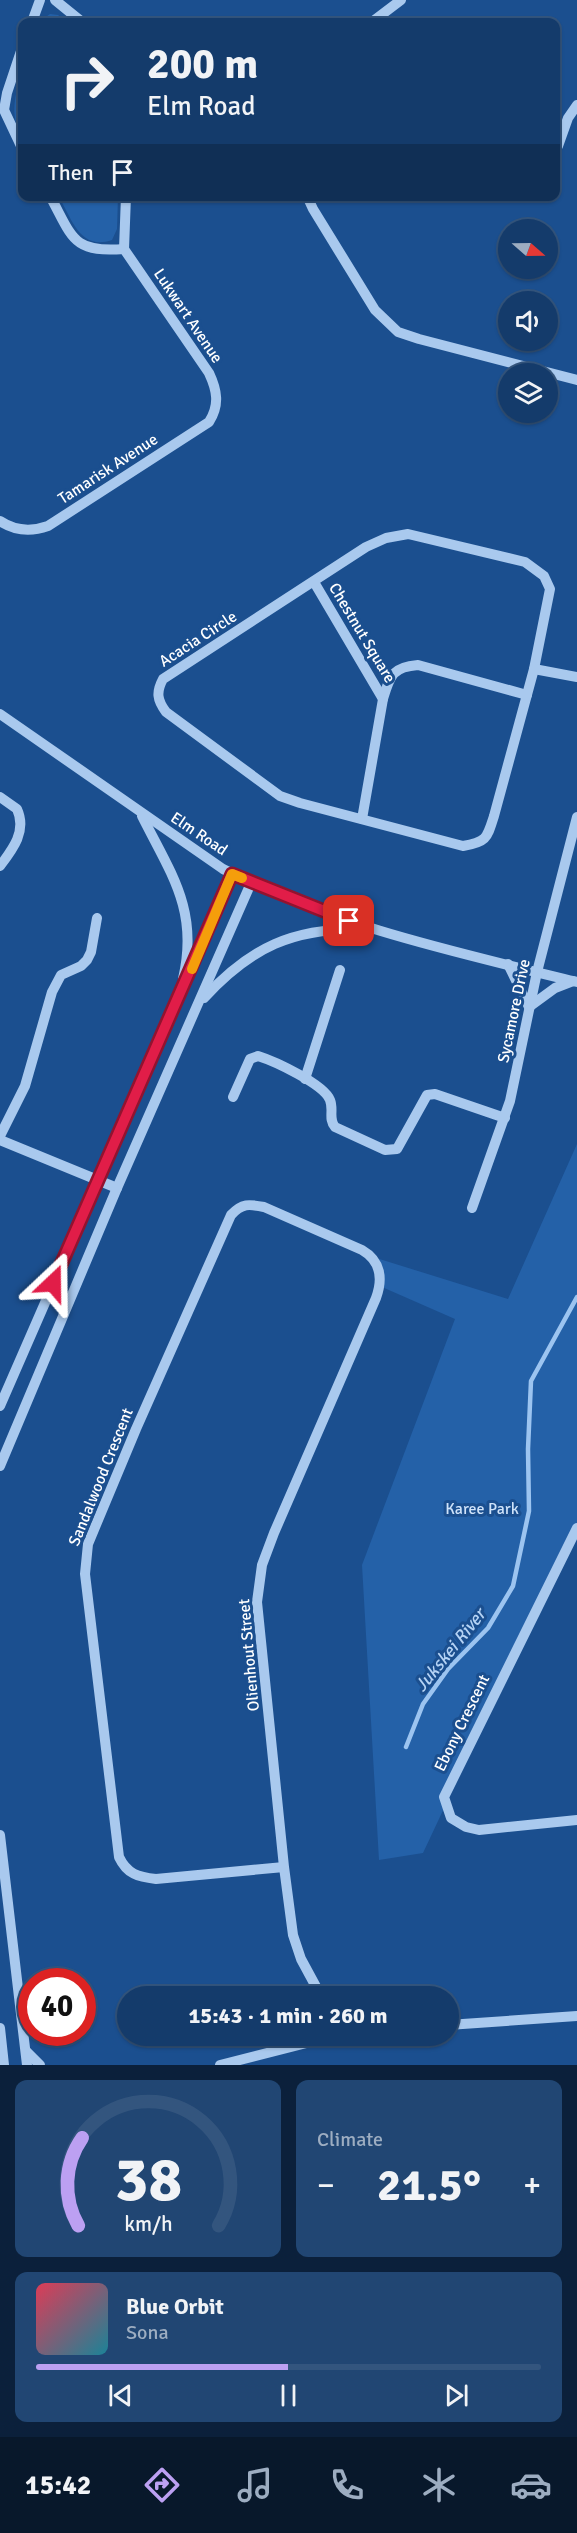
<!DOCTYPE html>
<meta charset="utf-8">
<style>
:root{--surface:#143b6b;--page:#214673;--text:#f1f3f6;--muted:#9dadc1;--line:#33557e;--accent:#bca0f2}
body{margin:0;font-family:Signika,sans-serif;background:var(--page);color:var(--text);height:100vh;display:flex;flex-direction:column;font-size:22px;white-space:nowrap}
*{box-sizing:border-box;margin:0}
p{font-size:20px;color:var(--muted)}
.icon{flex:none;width:33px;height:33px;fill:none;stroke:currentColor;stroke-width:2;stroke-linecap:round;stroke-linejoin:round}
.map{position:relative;height:2065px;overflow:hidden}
.sheet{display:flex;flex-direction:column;gap:15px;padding:15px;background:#0b203b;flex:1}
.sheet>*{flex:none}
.hud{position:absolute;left:18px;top:18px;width:542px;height:183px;border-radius:12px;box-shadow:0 2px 4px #0004,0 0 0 2px var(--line);background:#143b6b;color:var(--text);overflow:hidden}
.needle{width:39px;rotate:110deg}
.buttons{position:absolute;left:498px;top:219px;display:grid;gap:12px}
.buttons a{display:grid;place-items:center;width:60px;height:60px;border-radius:50%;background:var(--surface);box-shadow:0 2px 4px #0004,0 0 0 2px var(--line);font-size:30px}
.speed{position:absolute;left:18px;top:1968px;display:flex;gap:12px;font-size:30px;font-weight:700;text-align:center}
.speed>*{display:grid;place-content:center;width:78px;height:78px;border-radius:50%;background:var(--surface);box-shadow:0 2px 4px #0004,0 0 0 2px var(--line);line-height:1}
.speed .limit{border:9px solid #d22;background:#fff;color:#111}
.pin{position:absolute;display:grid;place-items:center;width:51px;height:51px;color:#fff;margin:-26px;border-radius:12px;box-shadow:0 3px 9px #0006}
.me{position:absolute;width:66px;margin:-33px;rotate:23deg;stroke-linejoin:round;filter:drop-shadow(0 0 4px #0008)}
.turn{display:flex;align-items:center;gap:21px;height:126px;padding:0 30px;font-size:27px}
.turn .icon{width:78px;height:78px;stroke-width:2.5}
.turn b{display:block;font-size:42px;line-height:51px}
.then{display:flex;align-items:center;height:57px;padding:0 30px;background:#0003;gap:12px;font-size:22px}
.big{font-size:45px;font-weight:700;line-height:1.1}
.sheet .widget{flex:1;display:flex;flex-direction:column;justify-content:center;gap:9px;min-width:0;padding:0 21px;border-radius:12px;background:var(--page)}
.sheet .dial{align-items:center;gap:0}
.dial svg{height:156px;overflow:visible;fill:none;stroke:var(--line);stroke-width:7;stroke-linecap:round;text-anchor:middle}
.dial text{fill:var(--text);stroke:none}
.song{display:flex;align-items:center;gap:18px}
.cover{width:72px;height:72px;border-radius:9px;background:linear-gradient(135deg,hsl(350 70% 55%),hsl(190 70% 35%))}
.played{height:6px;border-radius:3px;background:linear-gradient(90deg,var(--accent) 50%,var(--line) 50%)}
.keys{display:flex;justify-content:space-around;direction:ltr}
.heat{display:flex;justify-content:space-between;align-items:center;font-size:33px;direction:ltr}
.sheet .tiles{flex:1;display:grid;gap:15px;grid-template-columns:1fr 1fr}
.widget:last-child{grid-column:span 2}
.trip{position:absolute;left:117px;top:1986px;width:342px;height:60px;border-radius:30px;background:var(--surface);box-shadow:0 2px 4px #0004,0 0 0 2px var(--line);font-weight:700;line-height:60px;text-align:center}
.menu{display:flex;height:96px;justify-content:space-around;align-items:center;background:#08182b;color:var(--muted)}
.menu .icon{width:42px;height:42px}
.menu .current{color:var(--accent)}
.menu b{font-size:27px;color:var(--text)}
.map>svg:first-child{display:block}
.green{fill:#2461a8}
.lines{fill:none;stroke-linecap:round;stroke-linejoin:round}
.stream{stroke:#9cc4f0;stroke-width:4.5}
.minor{stroke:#a9c9ee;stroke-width:10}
.route-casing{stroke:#92132f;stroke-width:15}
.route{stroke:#e11d48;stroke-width:10}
.slow{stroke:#f59e0b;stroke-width:10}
.labels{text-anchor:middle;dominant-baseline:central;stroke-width:6;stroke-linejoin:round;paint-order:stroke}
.street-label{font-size:16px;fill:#fff;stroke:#1b4f8f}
.park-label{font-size:16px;fill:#cfe3fa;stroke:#1b4f8f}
.water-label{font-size:18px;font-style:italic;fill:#b5d3f5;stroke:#1b4f8f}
</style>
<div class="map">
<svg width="577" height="2065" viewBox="0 0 577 2065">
<rect width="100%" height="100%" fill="#1b4f8f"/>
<g class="green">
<path d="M50,14L58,15L67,22H39Z"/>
<path d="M22,72V137C9,115 15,95 22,72Z"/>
<path d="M59,197H118L117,229L112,240C80,251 72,219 59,197Z"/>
<path d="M577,1144V1525L423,1853L379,1860L362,1565L455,1319L382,1287L373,1257L508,1299Z"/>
</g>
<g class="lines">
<path class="stream" d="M406,1747L423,1704L448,1669L488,1628L513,1586L529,1511L528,1449L531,1381L577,1297"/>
<g class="minor">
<path d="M55,0L82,22"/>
<path d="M32,22L40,0"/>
<path d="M372,22L401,0"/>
<path d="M22,48L7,93L4,110L22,148"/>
<path d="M558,146L568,118L577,105"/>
<path d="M307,196L313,209L375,310L398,332L419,339L577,380"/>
<path d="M124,249L126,196"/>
<path d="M0,521C15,531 31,532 48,526L209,422C220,405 217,390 209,373L124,249C72,253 73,238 50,196"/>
<path d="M408,534L525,562L544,576L550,589L534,669L494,816C487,838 487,842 463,846L300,803L280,796L166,712C157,700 156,692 163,679L366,547L386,538Z"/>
<path d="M314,582L383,699"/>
<path d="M534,669L577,677"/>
<path d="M0,714L223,869C331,925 459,953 577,982"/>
<path d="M0,797L17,809C27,831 13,849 0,866"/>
<path d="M142,816C171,874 199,910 183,979"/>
<path d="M362,819L383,699C390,676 392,667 418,665L527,695"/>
<path d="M508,964L529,1007L555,988L573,981"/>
<path d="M204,998C251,947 293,928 362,929"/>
<path d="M305,1079L340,970"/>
<path d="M233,1097L250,1059L258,1056C274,1061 324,1084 330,1100C334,1110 328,1119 335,1127L385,1150L397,1149L427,1095L435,1094L505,1118"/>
<path d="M0,1136L25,1086L52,992L61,975L81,966L87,960L91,952L97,918"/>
<path d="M0,1140L117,1188"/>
<path d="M472,1208L510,1101L537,972L577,817"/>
<path d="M0,1406L232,874"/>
<path d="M0,1466L117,1188L251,883"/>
<path d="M577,1528L444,1797L451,1818L466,1827L479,1830L577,1820"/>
<path d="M0,1835L27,2065"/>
<path d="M284,1867L156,1879C138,1877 127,1874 119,1857L85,1574L88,1544L136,1429L231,1215C242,1203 249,1204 264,1207L362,1250C381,1261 383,1279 376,1298L274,1533L262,1565L257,1602L284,1867L293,1935L301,1959L321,1996"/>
<path d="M448,2025L577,2016"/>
<path d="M0,2028L4,2065"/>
<path d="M26,2051L40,2065"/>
<path d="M220,2065L334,2036"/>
</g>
</g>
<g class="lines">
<defs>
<path id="route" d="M53,1283L232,874L349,921"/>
</defs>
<use href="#route" class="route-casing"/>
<use href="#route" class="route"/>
<path class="slow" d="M192,969L232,874L242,878"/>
</g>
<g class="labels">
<g class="street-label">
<text transform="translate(188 316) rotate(56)">Lukwart Avenue</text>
<text transform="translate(108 469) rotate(-33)">Tamarisk Avenue</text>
<text transform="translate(362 633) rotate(59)">Chestnut Square</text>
<text transform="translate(198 639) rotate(-33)">Acacia Circle</text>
<text transform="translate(199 834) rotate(34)">Elm Road</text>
<text transform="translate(514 1011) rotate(-78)">Sycamore Drive</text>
<text transform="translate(101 1477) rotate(-68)">Sandalwood Crescent</text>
<text transform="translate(249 1655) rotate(-95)">Olienhout Street</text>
<text transform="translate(462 1723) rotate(-64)">Ebony Crescent</text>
</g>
<g class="park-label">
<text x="482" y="1509">Karee Park</text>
</g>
<g class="water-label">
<text transform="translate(450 1650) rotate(-51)">Jukskei River</text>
</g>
</g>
</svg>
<div class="buttons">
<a><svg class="needle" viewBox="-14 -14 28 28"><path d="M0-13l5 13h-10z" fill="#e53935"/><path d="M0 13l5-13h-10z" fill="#9dadc1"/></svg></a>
<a><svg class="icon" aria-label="sound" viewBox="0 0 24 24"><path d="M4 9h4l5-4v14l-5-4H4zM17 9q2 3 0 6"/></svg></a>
<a><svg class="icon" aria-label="layers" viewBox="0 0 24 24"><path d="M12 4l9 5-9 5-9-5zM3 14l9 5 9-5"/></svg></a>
</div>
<div class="speed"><div class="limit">40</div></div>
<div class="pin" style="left:349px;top:921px;background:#d93025"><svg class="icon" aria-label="arrive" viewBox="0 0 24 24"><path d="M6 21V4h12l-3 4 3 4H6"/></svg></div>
<svg class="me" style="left:53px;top:1283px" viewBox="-20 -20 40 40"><path d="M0-17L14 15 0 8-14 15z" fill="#e11d48" stroke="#fff" stroke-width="4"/></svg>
<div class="trip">15:43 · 1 min · 260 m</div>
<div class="hud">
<div class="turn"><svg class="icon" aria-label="right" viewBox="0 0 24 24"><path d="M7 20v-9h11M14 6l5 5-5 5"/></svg><div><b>200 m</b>Elm Road</div></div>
<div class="then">Then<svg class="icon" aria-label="arrive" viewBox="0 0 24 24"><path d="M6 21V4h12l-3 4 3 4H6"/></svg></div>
</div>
</div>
<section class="sheet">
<div class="tiles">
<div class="widget dial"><svg viewBox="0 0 100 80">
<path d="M14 69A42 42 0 1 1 86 69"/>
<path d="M14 69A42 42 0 0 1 16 24" stroke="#bca0f2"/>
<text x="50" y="56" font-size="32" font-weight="700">38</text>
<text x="50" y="72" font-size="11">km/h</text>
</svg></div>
<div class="widget"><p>Climate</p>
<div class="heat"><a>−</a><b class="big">21.5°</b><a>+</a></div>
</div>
<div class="widget">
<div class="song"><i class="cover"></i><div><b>Blue Orbit</b><p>Sona</p></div></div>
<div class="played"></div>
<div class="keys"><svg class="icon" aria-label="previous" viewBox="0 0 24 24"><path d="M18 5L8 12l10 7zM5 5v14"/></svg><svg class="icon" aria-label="pause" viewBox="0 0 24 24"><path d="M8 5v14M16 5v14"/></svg><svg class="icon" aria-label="next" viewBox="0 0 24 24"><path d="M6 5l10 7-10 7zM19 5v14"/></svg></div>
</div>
</div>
</section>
<nav class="menu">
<b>15:42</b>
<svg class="icon current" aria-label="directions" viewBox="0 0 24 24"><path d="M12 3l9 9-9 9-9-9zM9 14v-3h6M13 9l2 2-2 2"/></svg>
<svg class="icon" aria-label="music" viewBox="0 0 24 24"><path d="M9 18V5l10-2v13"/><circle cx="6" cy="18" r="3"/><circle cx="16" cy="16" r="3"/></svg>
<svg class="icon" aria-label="phone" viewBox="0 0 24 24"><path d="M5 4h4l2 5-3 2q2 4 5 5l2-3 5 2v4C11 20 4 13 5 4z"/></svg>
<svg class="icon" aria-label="climate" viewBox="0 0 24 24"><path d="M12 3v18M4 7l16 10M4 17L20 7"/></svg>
<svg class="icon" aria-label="car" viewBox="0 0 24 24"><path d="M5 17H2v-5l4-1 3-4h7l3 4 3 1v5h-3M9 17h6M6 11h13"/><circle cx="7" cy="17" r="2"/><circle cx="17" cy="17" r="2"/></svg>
</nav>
